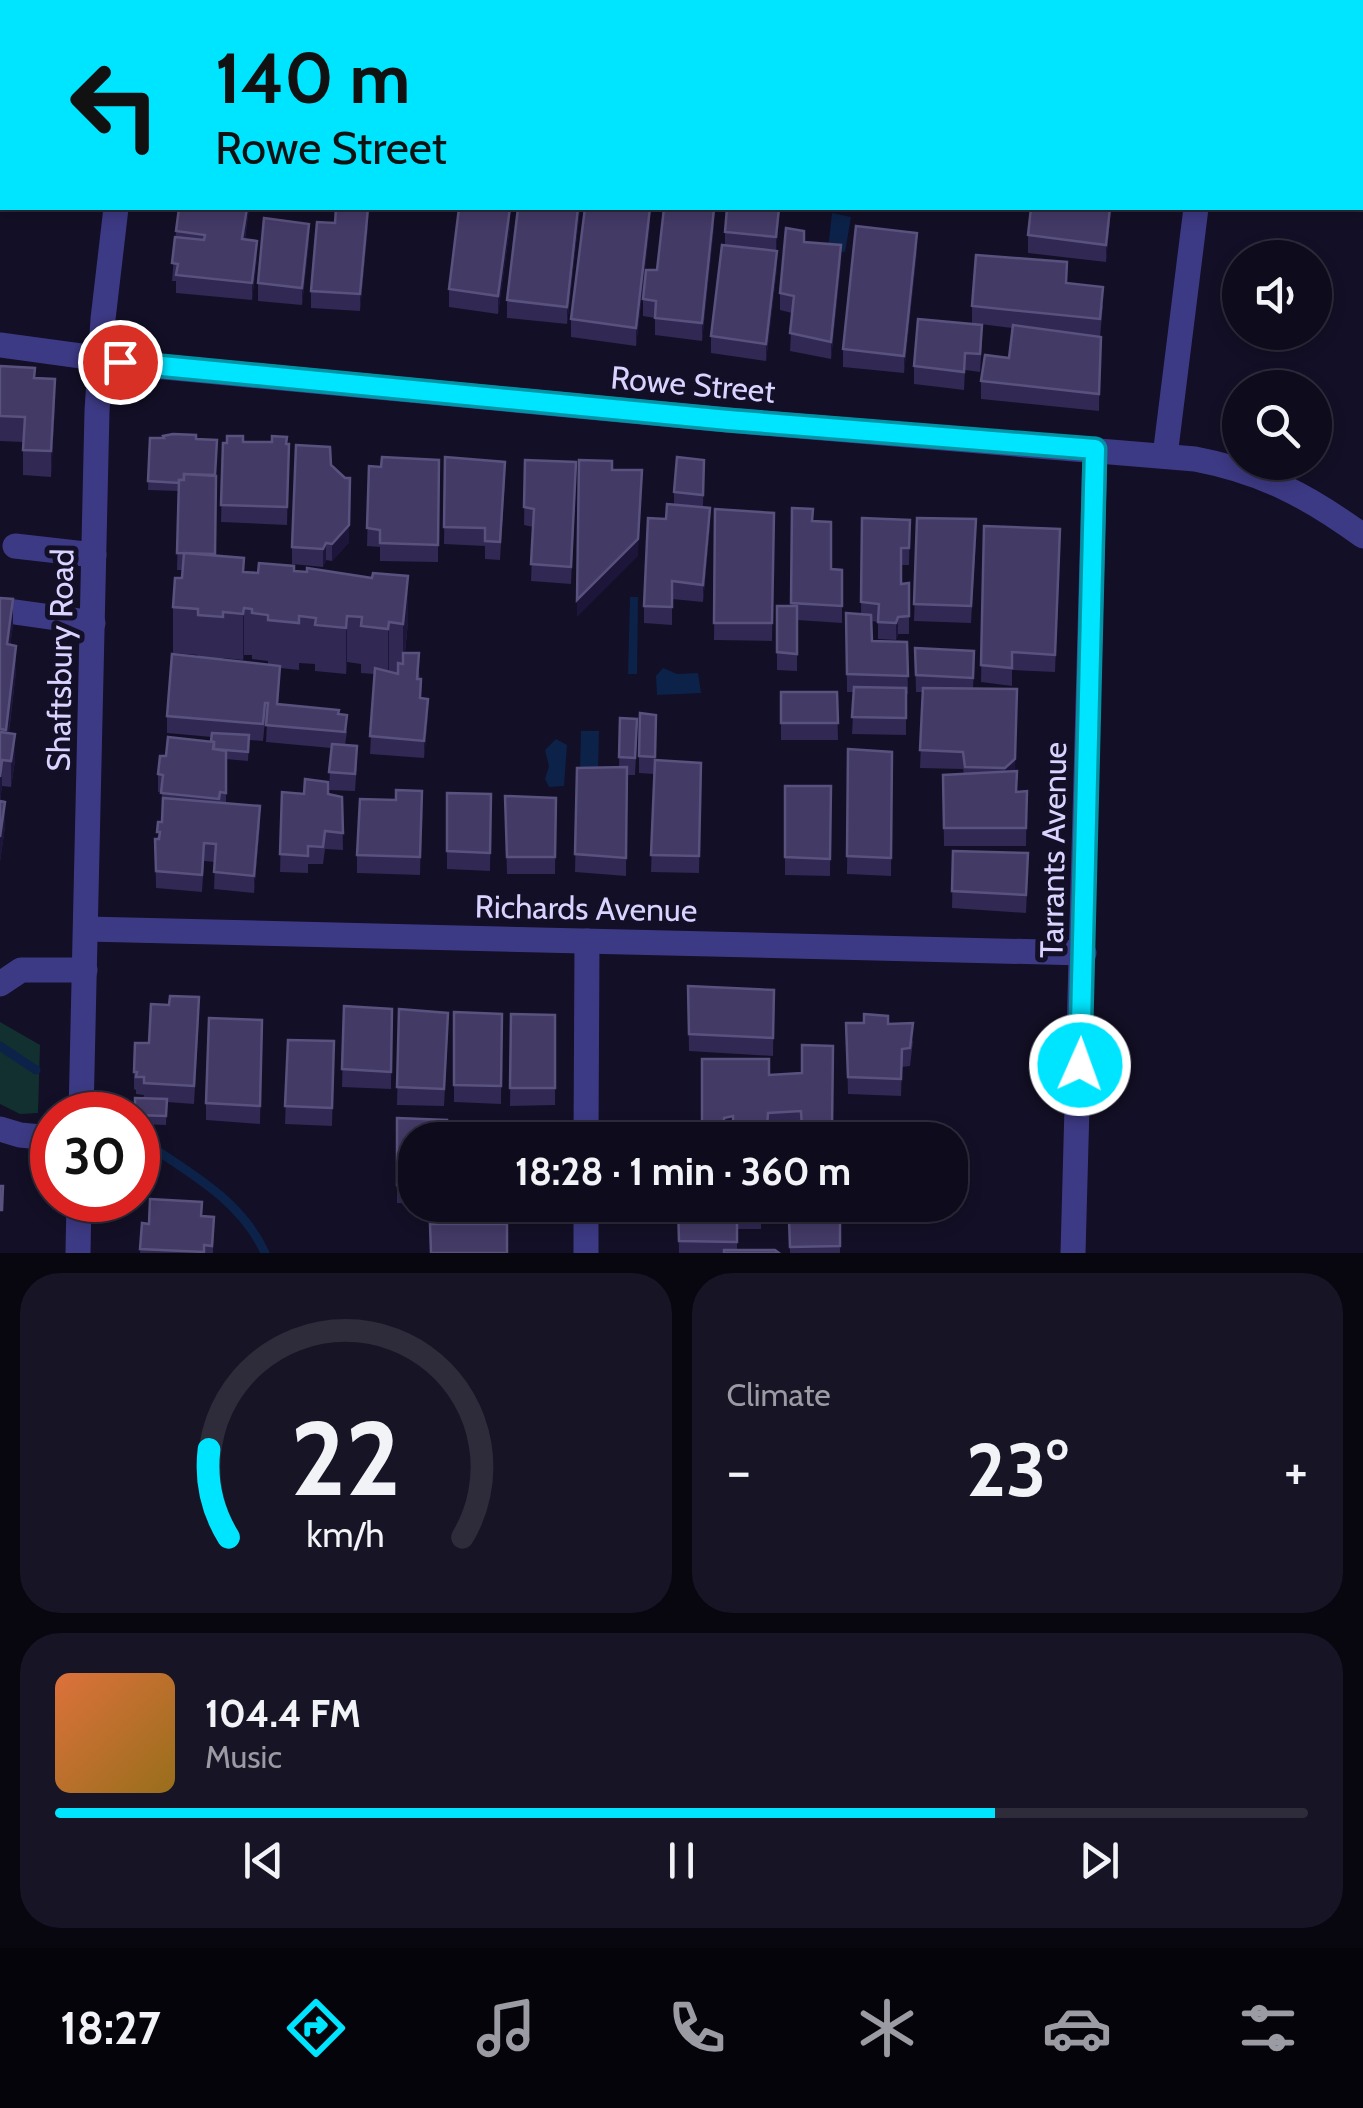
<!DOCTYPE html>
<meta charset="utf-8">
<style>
:root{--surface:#0e0b1c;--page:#171425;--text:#f1f3f6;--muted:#9b9ba3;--line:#2e2b3b;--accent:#00e5ff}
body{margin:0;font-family:Cabin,sans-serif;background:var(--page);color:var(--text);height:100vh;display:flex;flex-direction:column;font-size:38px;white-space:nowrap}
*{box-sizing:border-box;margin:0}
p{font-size:32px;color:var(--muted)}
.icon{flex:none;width:55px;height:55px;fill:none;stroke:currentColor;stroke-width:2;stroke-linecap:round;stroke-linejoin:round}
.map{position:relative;height:1253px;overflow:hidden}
.drawer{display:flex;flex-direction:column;gap:20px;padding:20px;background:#08060f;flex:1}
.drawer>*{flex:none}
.guide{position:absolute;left:0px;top:0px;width:1365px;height:210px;box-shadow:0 5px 15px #0003,0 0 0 2px var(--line);background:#00e5ff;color:#111;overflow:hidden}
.tools{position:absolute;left:1222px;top:240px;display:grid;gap:20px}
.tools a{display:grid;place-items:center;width:110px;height:110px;border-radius:50%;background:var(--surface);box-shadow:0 5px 15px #0003,0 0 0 2px var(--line);font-size:50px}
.speed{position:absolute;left:30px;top:1092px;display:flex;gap:20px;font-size:50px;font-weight:700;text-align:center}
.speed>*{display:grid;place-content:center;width:130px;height:130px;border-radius:50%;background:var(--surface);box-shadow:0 5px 15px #0003,0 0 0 2px var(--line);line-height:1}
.speed .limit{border:15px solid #d22;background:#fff;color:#111}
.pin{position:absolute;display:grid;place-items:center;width:85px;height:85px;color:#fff;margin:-42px;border:5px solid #fff;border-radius:50%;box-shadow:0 2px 10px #0007}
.me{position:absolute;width:110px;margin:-55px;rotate:2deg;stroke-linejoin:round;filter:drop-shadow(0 0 8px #0008)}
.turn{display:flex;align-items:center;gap:35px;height:210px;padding:0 50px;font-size:45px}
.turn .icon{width:130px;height:130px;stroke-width:2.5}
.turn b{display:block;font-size:70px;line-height:85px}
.big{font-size:75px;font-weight:700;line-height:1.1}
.drawer .widget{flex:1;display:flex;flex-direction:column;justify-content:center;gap:15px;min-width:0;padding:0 35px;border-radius:40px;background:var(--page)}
.drawer .dial{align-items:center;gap:0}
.dial svg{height:260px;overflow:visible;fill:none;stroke:var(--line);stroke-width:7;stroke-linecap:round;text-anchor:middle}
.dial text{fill:var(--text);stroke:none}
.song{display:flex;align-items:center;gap:30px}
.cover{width:120px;height:120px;border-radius:15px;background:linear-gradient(135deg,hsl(20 70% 55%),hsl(40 70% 35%))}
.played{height:10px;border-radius:5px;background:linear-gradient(90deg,var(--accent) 75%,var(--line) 75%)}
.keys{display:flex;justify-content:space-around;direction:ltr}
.heat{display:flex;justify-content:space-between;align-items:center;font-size:55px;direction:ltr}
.drawer .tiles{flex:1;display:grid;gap:20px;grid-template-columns:1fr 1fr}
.widget:last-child{grid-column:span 2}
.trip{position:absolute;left:398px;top:1122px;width:570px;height:100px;border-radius:40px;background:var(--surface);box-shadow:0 5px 15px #0003,0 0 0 2px var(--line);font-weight:700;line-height:100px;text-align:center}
.dock{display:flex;height:160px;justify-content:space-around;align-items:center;background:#06040b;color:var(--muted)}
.dock .icon{width:70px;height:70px}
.dock .selected{color:var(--accent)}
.dock b{font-size:45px;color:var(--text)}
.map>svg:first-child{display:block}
.green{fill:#12302f}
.water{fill:#0c2248}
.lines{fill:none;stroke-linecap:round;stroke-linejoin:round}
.stream{stroke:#0c2248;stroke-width:9}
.minor{stroke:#3d3a85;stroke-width:25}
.wall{fill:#312854;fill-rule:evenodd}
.shaded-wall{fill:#1d163a}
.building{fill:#433a66;stroke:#5a527e;stroke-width:2.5}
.route-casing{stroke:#0095a6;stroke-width:25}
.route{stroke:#00e5ff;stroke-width:18}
.labels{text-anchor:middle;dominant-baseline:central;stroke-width:10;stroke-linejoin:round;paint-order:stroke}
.street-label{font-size:32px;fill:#d9d4ff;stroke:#130f26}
</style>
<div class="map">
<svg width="1363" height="1253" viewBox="0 0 1363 1253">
<rect width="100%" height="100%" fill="#130f26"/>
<path class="green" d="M0,1022L40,1045L38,1113L20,1114L0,1104Z"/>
<g class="water">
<path d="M832,213L851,217L845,252L828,250Z"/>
<path d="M630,597H638L637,674H628Z"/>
<path d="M663,668L677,674L698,673L701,693L657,695L656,676Z"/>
<path d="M581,731H599L598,771H580Z"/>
<path d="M556,739L567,745L564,786L549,787L545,779L549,766L545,750Z"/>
</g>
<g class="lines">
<g class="stream">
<path d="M0,1046L36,1070"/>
<path d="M138,1138C185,1170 241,1199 265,1253"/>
</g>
<g class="minor">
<path d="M141,2V0"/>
<path d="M1217,2V0"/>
<path d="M0,345L154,366L727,420L1195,459C1263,472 1308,496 1363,536"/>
<path d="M1165,456L1196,208"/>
<path d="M15,546L94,555"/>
<path d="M0,610L93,623"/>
<path d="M86,929L1084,953"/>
<path d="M0,984L21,970H85"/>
<path d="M81,1115L97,411L103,319L116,208"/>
<path d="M0,1129L20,1135L52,1138"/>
<path d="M586,1140L587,941"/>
<path d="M78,1253L79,1200"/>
<path d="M586,1253V1205"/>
<path d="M1073,1253L1095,449"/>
</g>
</g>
<g class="wall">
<path d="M222,0H299V2H221Z"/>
<rect x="413" y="0" width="54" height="2"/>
<path d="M249,208L245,240L257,258L252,300L176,293V281H172L176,231Z"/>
<path d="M518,208H580L567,324L507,318V300Z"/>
<path d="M780,208L776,251L777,268L766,361L711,353V336L725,245V232Z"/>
<path d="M1111,208L1106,262L1028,253V235Z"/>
<path d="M650,224L636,346L571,337V319Z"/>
<path d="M368,226L360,311L311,308V291Z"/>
<path d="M510,226L498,314L449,307V289Z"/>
<path d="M714,226L702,341L655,335V318L643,316V299L657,270Z"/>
<path d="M309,241L302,305L258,301V283Z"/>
<path d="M804,242L841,262L831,359L790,351L792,313L780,310V293Z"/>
<path d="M917,250L904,373L843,367V349Z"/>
<path d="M1103,305L1100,337L1099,411L981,399V381L1009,358L1012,328L972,323V306Z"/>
<path d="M982,342L980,372L965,370L964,390L914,384V366Z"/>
<path d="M0,366L35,378L55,404L51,477L23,475V442L0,441Z"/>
<path d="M150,438L196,439L216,475L215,556L244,572L258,573L294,571L408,622L405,653L419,671L421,698L428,716L424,758L370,754L374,674L361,673V664L347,662L346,674L315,671V664L299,663V670L280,668L278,704L339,714L347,732L345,745L357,763L355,791L329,790L331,748L266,742L267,721H265L263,741L249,740L248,761L226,759V804L260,824L254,893L214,889L215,862L204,861L202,892L156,888L155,839H157L162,822V792H158V774L166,756L211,741L212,737L167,733V716L198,655L173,653V607L182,578L183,570H177L179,491L148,490ZM244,655H252V659L268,661V665L223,660V658L243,660Z"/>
<path d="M243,442L289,444L287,525L221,522L223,443Z"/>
<path d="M445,457L505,479L500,560L485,559V546L444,544Z"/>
<path d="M439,460L438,562L380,561V547L367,546L369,466L381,467Z"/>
<path d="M525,460L576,479L571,584L531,581L533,527L524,525Z"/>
<path d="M704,460L703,508L710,526L703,602L672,599V625L644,623V606L674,505V492Z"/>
<path d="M331,465L349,542L332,561L326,560L323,567L292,564V547Z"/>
<path d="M792,508L813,521L831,569L842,570V623L797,620V671L777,670V606H791Z"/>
<path d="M715,509L774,513L772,641L714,640Z"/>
<path d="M862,518L910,520L909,565H901V584L909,583V634H898L896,640L878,639V622L871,621L872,641L907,642L908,694H906V735L852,734L854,692H847L846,613L861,614Z"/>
<path d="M917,518L976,537L971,623L914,621Z"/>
<path d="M984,526L1060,547L1055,672L1012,670V686L981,682Z"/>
<path d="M0,598L13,625L10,645L16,671L9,733L15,760L11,787L2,786L0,801L5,827L0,862Z"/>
<path d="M915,648L974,668L973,689L1015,771L1017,791H1027L1026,846H944L943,775L964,774L963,769L920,768L923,692H916Z"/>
<path d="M781,692H837L838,740H781Z"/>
<path d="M656,715L655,760L701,763L699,873L651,872L654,774L639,773V756Z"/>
<path d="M620,718L637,736L635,775H627L626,876L575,872L577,768L619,767Z"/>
<path d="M848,749L892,752L891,876L847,874Z"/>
<path d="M785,786H831L830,876L785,875Z"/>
<path d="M422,791L420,875L357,873V855L396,800Z"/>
<path d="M282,792L328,794L342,797L343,850L325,849L323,864H308V873L280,872Z"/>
<path d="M447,793L491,794L490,871L447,869Z"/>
<path d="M505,796L556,798L555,874H507Z"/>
<path d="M953,851L1028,870L1026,913L952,908Z"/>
<path d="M688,986L774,990L773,1056L689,1051Z"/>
<path d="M344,1006L392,1009L391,1089L342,1087Z"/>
<path d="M399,1009L448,1030L444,1106L397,1105Z"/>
<path d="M454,1012L502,1014L501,1104L454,1102Z"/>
<path d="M511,1014L555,1015V1105L510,1106Z"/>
<path d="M199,1015L194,1104L167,1102L166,1125L138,1124V1115L144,1095L136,1094V1090L134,1089V1072L149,1043Z"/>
<path d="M262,1020L260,1124L206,1120V1103Z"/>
<path d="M846,1023L888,1024L913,1041L910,1066L902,1067L901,1096L848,1094Z"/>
<path d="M288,1040L334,1041L332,1126L285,1124Z"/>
<path d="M833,1046L832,1140H802L801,1128L733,1133L724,1135V1140L702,1139V1059L769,1075L802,1073Z"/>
<path d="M397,1118L415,1140V1204L397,1203Z"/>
<path d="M678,1205H829V1218H840V1253H790L789,1220H761V1229H737V1250L779,1253H679Z"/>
<path d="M202,1216L214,1217L213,1253H140L142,1223L149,1224Z"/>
</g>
<g class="shaded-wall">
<path d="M247,208H249L242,257V239Z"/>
<path d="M368,208V226L360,311V294Z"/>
<path d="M510,208V226L498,314V296Z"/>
<path d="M578,208H580L567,324V307Z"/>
<path d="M650,208V224L636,346V328Z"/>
<path d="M779,208H780L776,254V237Z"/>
<path d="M1110,208H1111L1106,262V245Z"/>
<path d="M714,209V226L702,341V323Z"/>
<path d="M309,224V241L302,305V288Z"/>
<path d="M917,233V250L904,373V356Z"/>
<path d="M257,241V258L252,300V283Z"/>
<path d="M841,245V262L831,359V342Z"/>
<path d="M777,251V268L766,361V344Z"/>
<path d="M55,379V404L51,477V451Z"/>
<path d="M642,470L638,556L577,617V600Z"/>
<path d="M350,478L349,542L332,561V544Z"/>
<path d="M710,508V526L703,602V585Z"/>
<path d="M326,543V560L323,567V549Z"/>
<path d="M244,558V655L243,660V572Z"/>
<path d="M408,576V622L403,670V624Z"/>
<path d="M13,599V625L7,670V644Z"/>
<path d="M347,616V662L346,674V628Z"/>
<path d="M898,617V634L896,640V623Z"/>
<path d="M389,622V669L388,675V629Z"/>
<path d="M16,646V671L6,755V730Z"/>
<path d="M1017,689L1015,776L1005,785V768Z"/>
<path d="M428,699V716L424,758V741Z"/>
<path d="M15,734V760L11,787V761Z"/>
<path d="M2,760V786L0,802V777Z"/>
<path d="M5,802V827L0,862V837Z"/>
<path d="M260,806V824L254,893V876Z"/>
<path d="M733,1116V1133L724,1135V1140V1118Z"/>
</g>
<g class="building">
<path d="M222,0H280V2H221Z"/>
<path d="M475,0H532V2H474Z"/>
<rect x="559" y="0" width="93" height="2"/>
<rect x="703" y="0" width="92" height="2"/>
<path d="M882,0H943L942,2H882Z"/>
<rect x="1027" y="0" width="102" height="2"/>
<path d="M2,102V145L0,144Z"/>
<path d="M179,208H247L242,239L257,241L252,283L176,275L178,264L172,263L175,237L204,240L205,235L176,231Z"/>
<path d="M336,208H368L360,294L311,291L317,222L335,223Z"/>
<path d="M459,208H510L498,296L449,289Z"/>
<path d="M518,208H578L567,307L507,300Z"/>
<path d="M585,208H650L636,328L571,319Z"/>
<path d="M664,208L714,209L702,323L655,318L656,301L643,299L646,270H657Z"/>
<path d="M727,208H779L776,237L725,232Z"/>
<path d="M1031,208H1110L1106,245L1028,235Z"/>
<path d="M264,218L309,224L302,288L258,283Z"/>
<path d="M856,226L917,233L904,356L843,349Z"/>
<path d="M786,228L804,231V242L841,245L831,342L790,333L794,296L780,293Z"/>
<path d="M722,245L777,251L766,344L711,336Z"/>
<path d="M976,255L1067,262L1066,283L1103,287L1100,319L972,306Z"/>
<path d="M918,319L982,325L980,354L965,353L964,372L914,366Z"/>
<path d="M1013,325L1101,337L1099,394L981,381L985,355L1009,358Z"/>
<path d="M0,366L35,368L34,378L55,379L51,451L23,450L25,417L0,416Z"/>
<path d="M173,434L196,435V439L217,440L215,475L184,474V480H179V483L148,481L150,438H164L163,436Z"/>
<path d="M227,436H243V442H272V436L287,437L286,444H289L287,507L221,505L223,443H227Z"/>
<path d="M296,445L330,447L331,465L345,478H350L349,525L332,544L326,543L323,549L292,547Z"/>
<path d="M382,457L439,460L438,545L380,543V530L367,528L369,466L381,467Z"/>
<path d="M445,457L505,462L500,542L485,541V528L444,527Z"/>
<path d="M677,457L704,460L703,495L674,492Z"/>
<path d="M525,460L576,462L571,567L531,564L534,509L524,507Z"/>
<path d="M579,460L612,461V470H642L638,539L577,600Z"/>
<path d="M184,474L216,476L215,554L177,553L179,480H184Z"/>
<path d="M667,504L710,508L703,585L672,581V607L644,606L648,518L666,519Z"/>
<path d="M792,508L813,509L812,521L831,522V569L842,570V606L791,603Z"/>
<path d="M715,509L774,513L772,623H714Z"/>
<path d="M862,518L910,520L909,548H901V584L909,583V616L898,617L896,623L878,622L879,604L861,602Z"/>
<path d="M917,518L976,519L971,606L914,604Z"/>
<path d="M984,526L1060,529L1055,655L1012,652V668L981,665Z"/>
<path d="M184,553L244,558L243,572L258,573L259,563L294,566V571L307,572V568L372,578L373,573L408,576L403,624L389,622L388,629L361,626L362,617L347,616L346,628L315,625L316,618L299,616V623L268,620V615L252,613V609L244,608L243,614L223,612V617L198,615V609L173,607L175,578H182Z"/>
<path d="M0,598L13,599L7,644L16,646L6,730L0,729Z"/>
<path d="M777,606H797V654L777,652Z"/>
<path d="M846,613L871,615L872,641L907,642L908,676L847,674Z"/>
<path d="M915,648L974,651L973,678L916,675Z"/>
<path d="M403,653H419L417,679H421L420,698L428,699L424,741L370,736L375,668L398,674V663L403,664Z"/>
<path d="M172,654L280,666L277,704L339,710L338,714L347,715L345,732L266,725L268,703H265L263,724L167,716Z"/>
<path d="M854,687L906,688V718L852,717Z"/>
<path d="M923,688L1017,689L1015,759L1005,768L965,767L963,752L920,750Z"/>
<path d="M781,692H837L838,723H781Z"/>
<path d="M640,713L656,715L655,757L639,756Z"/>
<path d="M620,718L637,719L635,758L619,757Z"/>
<path d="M0,732L15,734L11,761L2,760L0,777Z"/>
<path d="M212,733L249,735L248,752L214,749V742L211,741Z"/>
<path d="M168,737L214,742L213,749L226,751V793L220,792L219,799L161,793L163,775L158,774L160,756H166Z"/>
<path d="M332,744L357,746L355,774L329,772Z"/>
<path d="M848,749L892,752L891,858L847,856Z"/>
<path d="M655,760L701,763L699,856L651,855Z"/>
<path d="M627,767L626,858L575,854L577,768Z"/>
<path d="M1017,771L1016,792L1027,791L1026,828H944L943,775Z"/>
<path d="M305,779L328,782V794L342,797L343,833L325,831L323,847L308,846V856L280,854L282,792L304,794Z"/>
<path d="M785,786H831L830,859L785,857Z"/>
<path d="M396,790L422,791L420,857L357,855L360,799L396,800Z"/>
<path d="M447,793L491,794L490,853L447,851Z"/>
<path d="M505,796L556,798L555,857H507Z"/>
<path d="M163,798L260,806L254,876L214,872L216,844L204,843L202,875L156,871L155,839H159L160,832H157L158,822H162Z"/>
<path d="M0,801L5,802L0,837Z"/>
<path d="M953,851L1028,853L1026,895L952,891Z"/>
<path d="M688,986L774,990L773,1038L689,1034Z"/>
<path d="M170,996L199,997L194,1086L144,1083V1077H136L137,1072H134L135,1043H149L151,1004L169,1005Z"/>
<path d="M344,1006L392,1009L391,1072L342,1069Z"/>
<path d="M399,1009L448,1013L444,1089L397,1087Z"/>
<path d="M454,1012L502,1014L501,1086L454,1085Z"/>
<path d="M511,1014L555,1015V1088H510Z"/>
<path d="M864,1014L888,1016V1024L913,1023L910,1048L902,1049L901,1079L848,1077L846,1023H864Z"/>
<path d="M209,1018L262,1020L260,1106L206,1103Z"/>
<path d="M288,1040L334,1041L332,1108L285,1106Z"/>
<path d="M802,1045L833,1046L832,1129H802L801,1111L768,1113L766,1140H734L733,1116L724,1118V1124L702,1121V1059H769V1075L802,1073Z"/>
<path d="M135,1098L167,1099L166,1116L135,1115Z"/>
<path d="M397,1118L447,1120L446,1140H415V1186L397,1185Z"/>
<path d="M0,1186H3L2,1210H0Z"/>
<path d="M150,1199L202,1202L201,1216L214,1217L212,1246L204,1245V1252L140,1249L142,1223L149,1224Z"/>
<path d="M678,1205H760L761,1211L737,1212V1242L679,1241Z"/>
<path d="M840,1218V1246L790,1247L789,1219Z"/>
<path d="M430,1224H507V1253H431Z"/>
<path d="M724,1250H775L779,1253H724Z"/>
</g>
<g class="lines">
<defs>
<path id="route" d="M120,362L728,420L1095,449L1080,1065"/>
</defs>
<use href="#route" class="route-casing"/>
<use href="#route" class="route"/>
</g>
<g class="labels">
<g class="street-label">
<text transform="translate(693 384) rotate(5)">Rowe Street</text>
<text transform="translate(60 660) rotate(-89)">Shaftsbury Road</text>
<text transform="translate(1053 850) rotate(-89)">Tarrants Avenue</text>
<text transform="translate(586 908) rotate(1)">Richards Avenue</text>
</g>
</g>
</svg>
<div class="tools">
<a><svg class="icon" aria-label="sound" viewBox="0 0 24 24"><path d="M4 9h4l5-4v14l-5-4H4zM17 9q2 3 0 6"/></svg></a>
<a><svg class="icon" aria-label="search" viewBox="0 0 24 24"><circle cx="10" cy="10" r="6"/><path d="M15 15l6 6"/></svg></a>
</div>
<div class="speed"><div class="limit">30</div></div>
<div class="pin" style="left:120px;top:362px;background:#d93025"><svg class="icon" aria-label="arrive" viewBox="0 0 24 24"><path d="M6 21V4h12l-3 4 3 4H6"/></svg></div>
<svg class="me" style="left:1080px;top:1065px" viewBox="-20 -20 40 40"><circle r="17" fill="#00e5ff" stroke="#fff" stroke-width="3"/><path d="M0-11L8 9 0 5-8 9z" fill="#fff"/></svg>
<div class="trip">18:28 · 1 min · 360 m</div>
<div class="guide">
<div class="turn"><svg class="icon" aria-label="left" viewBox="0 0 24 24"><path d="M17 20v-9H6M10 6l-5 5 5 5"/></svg><div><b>140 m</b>Rowe Street</div></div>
</div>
</div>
<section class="drawer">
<div class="tiles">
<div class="widget dial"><svg viewBox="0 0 100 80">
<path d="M14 69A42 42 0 1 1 86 69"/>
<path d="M14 69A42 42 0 0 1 8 42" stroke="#00e5ff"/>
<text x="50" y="56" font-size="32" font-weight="700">22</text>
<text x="50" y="72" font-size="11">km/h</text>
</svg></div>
<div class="widget"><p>Climate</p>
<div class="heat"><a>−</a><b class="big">23°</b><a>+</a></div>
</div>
<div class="widget">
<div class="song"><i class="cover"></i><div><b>104.4 FM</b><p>Music</p></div></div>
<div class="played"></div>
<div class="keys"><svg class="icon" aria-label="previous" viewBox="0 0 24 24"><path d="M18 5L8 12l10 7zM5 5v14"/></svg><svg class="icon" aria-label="pause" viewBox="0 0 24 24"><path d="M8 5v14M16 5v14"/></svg><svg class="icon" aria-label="next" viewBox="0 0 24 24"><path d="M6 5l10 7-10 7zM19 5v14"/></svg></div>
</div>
</div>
</section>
<nav class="dock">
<b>18:27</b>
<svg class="icon selected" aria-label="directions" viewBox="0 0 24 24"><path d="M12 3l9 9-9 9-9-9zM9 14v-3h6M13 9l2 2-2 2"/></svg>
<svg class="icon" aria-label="music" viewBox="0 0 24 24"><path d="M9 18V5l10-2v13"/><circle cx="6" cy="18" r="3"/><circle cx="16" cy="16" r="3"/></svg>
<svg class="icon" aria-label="phone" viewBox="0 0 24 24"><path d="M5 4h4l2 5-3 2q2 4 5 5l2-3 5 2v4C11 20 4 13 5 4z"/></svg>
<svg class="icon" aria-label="climate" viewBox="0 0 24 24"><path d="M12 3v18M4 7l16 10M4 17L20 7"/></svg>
<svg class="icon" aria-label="car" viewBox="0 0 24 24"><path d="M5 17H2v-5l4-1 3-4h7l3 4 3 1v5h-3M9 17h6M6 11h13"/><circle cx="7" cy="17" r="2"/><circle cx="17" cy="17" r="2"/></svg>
<svg class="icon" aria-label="filters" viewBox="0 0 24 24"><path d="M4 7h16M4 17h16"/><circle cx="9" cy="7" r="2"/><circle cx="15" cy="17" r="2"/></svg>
</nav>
